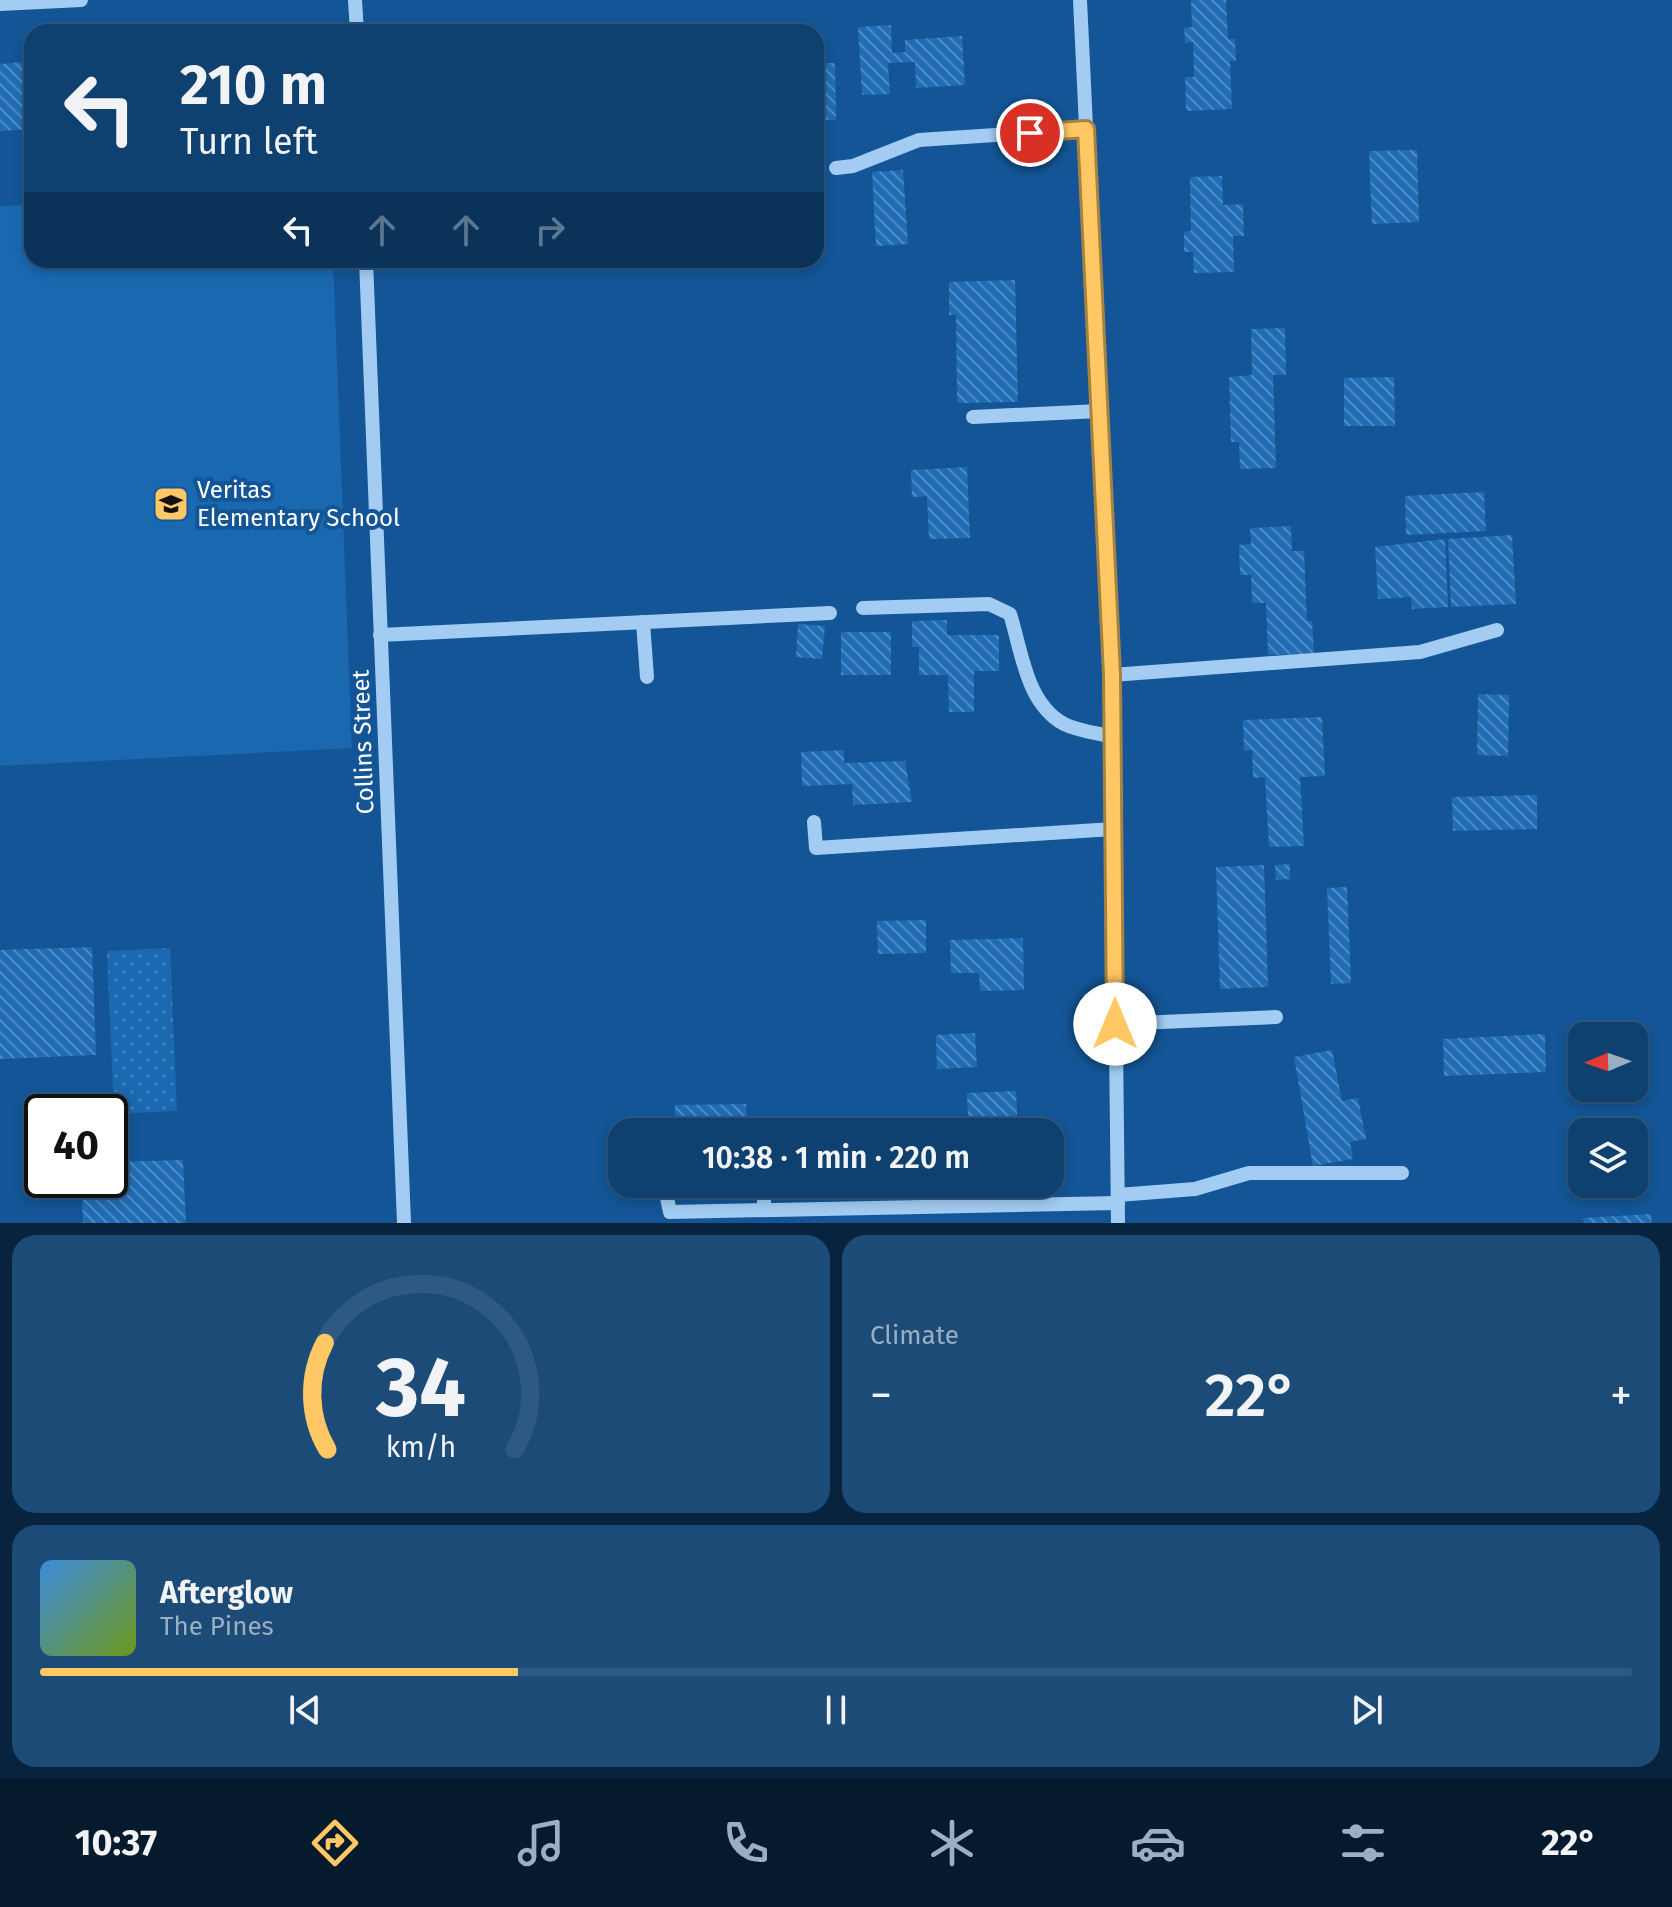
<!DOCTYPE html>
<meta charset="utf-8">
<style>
:root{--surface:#0e4070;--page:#1c4b78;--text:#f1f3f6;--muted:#9bafc3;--line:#2e5983;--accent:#ffc865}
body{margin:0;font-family:"Fira Sans",sans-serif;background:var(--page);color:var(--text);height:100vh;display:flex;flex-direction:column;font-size:30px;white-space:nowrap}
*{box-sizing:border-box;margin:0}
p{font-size:26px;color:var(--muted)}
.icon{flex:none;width:44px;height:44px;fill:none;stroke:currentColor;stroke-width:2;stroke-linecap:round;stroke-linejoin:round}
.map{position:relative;height:1223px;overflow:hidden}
.side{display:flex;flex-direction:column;gap:12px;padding:12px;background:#08233e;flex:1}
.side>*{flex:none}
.top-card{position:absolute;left:24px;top:24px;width:800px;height:244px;border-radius:24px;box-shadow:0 4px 12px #0003,0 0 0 2px var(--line);background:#0e4070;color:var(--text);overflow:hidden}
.needle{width:52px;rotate:268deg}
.fabs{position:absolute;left:1568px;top:1022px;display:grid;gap:16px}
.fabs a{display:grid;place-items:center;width:80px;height:80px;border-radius:16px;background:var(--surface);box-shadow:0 4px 12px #0003,0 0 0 2px var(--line);font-size:40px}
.speed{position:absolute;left:24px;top:1094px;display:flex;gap:16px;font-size:40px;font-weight:700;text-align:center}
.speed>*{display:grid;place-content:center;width:104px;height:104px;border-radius:50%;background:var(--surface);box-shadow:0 4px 12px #0003,0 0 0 2px var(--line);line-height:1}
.speed .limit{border:4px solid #111;border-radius:12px;background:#fff;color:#111}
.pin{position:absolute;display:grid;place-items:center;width:68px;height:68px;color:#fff;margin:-34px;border:4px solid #fff;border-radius:50%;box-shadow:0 2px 8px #0007}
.me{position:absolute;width:88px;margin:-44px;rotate:0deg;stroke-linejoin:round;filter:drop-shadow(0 0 6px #0008)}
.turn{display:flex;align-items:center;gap:28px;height:168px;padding:0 24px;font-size:36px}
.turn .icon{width:104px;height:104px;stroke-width:2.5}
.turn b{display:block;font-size:56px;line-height:68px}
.lanes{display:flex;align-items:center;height:76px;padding:0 24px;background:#0003;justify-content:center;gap:40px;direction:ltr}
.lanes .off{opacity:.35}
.big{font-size:60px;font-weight:600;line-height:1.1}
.side .card{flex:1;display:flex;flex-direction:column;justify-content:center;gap:12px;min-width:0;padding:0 28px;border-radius:24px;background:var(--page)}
.side .dial{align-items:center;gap:0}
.dial svg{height:208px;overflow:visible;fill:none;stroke:var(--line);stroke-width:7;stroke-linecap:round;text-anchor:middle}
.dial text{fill:var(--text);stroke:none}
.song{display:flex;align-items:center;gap:24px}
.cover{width:96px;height:96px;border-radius:12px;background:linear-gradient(135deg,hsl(210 70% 55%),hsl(80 70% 35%))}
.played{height:8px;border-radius:4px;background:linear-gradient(90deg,var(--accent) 30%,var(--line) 30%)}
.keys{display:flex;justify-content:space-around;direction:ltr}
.heat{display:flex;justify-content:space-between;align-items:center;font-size:44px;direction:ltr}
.side .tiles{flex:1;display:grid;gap:12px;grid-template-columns:1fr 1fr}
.card:last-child{grid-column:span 2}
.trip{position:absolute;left:608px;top:1118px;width:456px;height:80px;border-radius:24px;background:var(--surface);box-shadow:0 4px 12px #0003,0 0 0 2px var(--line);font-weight:600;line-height:80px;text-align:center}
.dock{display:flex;height:128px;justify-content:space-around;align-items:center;background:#061a2d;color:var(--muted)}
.dock .icon{width:56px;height:56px}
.dock .current{color:var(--accent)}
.dock b{font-size:36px;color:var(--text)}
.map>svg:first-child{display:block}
.grass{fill:#1a68b0}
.park{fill:url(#park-dots)}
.building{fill:url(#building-back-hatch)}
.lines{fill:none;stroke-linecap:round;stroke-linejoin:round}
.minor{stroke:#a3ccf3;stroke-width:14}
.route-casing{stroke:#a68242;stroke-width:20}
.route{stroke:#ffc865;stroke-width:14}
.labels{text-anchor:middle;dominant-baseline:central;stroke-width:8;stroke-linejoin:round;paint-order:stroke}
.poi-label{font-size:24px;fill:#fff;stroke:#135596;text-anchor:start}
.street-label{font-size:24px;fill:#fff;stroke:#135596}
</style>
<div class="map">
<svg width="1672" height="1223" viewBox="0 0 1672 1223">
<defs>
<pattern id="park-dots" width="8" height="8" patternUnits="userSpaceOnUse" patternTransform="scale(2)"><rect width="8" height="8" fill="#1a68b0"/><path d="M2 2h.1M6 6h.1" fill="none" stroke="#3c7fbc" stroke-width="1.8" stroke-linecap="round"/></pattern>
<pattern id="building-back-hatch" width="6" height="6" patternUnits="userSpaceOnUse" patternTransform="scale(2)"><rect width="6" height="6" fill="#206db5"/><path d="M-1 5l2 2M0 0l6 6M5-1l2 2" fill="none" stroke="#4d8ac4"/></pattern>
</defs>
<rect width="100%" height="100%" fill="#135596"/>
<path class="grass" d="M32,205V260H333L352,748L0,766V206Z"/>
<path class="park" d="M170,948L177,1111L114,1114L107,951Z"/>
<g class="building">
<path d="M1191,0H1226L1228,39H1235L1236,61H1230L1232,109L1186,111L1185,77H1194L1193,42L1185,43L1184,28L1192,27Z"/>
<path d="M891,25L892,53L905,52V40L962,36L965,85L916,88L915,62L888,63L890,94L862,95L858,27Z"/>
<path d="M23,45H32V129L0,131V64L23,62Z"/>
<path d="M816,63H835L836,120H816Z"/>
<path d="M1417,150L1419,222L1372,224L1369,151Z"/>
<path d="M903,170L908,244L876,246L872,172Z"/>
<path d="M1222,176L1223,205L1243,204L1244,236H1233L1234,272L1194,273L1193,252H1184V232L1191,231L1190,177Z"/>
<path d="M1015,280L1018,402L957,403L956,315H949V282Z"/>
<path d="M1285,328L1286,375H1273L1276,468L1240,469L1239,442H1231L1229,377L1252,375L1251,329Z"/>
<path d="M1394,377L1395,426H1344V378Z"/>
<path d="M967,467L970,538L929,539L927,496L912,497L911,470Z"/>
<path d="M1484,492L1486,531L1406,535L1405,496Z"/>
<path d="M1291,526L1292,551H1304L1307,621H1312L1314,654L1268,655L1266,603H1252L1251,575H1240L1239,545L1251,544L1250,528Z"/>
<path d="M1512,535L1516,604L1451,607L1448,539Z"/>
<path d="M1445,539L1448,607L1412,609L1411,597L1378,599L1375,547Z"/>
<path d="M947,620V635H999V671H974V712H949L948,675H919V647H912V621Z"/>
<path d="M798,624L825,626L822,659L796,657Z"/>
<rect x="841" y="632" width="50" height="43"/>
<path d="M1478,694L1509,695L1508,756L1477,755Z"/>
<path d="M1322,717L1325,776L1300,777L1304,846L1269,847L1265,777L1253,778L1252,750L1244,751L1243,720Z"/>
<path d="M844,750V763L905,761L912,802L853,805L852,784L802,786L801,752Z"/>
<path d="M1537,795V829L1453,831L1452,797Z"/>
<path d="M1290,864V879L1276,880L1275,865Z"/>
<path d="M1264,865L1268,987L1220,989L1216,867Z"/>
<path d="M1347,887L1351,983L1331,984L1327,888Z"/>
<path d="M926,920V953L878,954L877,921Z"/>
<path d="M1023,938L1024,990L980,991L979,973H951L950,940Z"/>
<path d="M92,947L96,1055L0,1059V950Z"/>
<path d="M975,1033L977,1067L937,1069L936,1035Z"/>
<path d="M1545,1034L1546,1072L1444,1076L1443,1039Z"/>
<path d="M1332,1050L1342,1101L1358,1098L1366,1139L1350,1142L1353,1159L1313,1166L1294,1057Z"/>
<path d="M1016,1091L1018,1132H960V1119L968,1118L967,1093Z"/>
<path d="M746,1104L747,1132H675V1105Z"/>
<path d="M183,1160L186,1223H83L81,1180H110V1162Z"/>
<path d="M1651,1214L1652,1223H1584L1583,1218Z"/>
</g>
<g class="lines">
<g class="minor">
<path d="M355,0L357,32"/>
<path d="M1080,0L1112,675L1118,1223"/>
<path d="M0,4L81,0"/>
<path d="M836,168L853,166L919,140L1086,129"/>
<path d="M366,260L404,1223"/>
<path d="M973,417L1099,411"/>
<path d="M863,608L989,604L1010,614C1022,652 1026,703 1064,724C1078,731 1097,733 1113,737"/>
<path d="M643,622L647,677"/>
<path d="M380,635L830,613"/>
<path d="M1112,675L1420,652L1497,630"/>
<path d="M814,822L816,848L1113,829"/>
<path d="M1115,1024L1276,1017"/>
<path d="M664,1184L670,1212L1118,1203"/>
<path d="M1118,1195L1195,1189L1249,1173H1402"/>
<path d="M764,1210V1184"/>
</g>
</g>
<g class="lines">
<defs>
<path id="route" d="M1030,133L1086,129L1112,675L1115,1024"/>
</defs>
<use href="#route" class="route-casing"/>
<use href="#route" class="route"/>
</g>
<defs>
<symbol id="school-square" viewBox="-11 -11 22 22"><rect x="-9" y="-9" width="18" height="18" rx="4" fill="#ffc865" stroke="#135596"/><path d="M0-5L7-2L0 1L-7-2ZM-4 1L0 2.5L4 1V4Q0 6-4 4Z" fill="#111"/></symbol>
</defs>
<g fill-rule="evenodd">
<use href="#school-square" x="151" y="484" width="40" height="40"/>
</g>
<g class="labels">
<g class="poi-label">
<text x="197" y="490">Veritas<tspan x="197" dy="28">Elementary School</tspan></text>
</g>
<g class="street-label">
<text transform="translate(363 742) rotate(-92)">Collins Street</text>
</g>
</g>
</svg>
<div class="fabs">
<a><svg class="needle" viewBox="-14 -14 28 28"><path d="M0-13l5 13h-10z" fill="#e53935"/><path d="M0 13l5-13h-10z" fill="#9bafc3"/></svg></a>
<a><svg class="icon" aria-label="layers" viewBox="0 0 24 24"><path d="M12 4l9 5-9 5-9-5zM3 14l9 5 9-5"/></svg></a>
</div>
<div class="speed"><div class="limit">40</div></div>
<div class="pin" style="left:1030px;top:133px;background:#d93025"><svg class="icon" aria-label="arrive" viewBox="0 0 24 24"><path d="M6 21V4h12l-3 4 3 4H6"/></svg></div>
<svg class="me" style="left:1115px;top:1024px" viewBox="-20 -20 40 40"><circle r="19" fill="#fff"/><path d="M0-13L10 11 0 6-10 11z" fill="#ffc865"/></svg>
<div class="trip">10:38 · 1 min · 220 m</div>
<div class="top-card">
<div class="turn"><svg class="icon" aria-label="left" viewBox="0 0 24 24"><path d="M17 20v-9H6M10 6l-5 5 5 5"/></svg><div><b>210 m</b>Turn left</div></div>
<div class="lanes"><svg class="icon" aria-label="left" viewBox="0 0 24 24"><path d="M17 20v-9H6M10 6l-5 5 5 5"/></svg><svg class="icon off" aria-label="ahead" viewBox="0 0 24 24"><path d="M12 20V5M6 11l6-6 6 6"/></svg><svg class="icon off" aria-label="ahead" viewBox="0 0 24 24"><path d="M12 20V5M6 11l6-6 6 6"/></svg><svg class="icon off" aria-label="right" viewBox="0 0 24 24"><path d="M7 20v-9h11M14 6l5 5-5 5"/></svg></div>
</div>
</div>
<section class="side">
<div class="tiles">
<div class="card dial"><svg viewBox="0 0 100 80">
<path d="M14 69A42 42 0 1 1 86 69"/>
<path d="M14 69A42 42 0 0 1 13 28" stroke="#ffc865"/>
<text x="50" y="56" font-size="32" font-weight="700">34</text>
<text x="50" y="72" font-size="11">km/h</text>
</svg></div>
<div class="card"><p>Climate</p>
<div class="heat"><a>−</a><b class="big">22°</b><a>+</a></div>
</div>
<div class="card">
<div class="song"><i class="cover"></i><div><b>Afterglow</b><p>The Pines</p></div></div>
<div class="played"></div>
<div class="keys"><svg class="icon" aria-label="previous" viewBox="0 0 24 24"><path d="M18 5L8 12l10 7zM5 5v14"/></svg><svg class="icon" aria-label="pause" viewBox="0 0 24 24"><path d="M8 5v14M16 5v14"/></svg><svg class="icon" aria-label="next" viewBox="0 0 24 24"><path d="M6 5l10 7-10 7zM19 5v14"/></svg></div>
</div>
</div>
</section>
<nav class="dock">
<b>10:37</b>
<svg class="icon current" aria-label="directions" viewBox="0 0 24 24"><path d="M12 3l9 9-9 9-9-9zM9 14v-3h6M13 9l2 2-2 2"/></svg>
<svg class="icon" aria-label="music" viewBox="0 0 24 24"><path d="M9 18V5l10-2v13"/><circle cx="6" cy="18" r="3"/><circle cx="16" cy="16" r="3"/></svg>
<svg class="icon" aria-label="phone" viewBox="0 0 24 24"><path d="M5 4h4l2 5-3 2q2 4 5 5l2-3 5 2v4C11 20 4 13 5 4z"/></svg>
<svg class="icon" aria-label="climate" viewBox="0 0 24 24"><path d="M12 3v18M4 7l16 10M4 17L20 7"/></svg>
<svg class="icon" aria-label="car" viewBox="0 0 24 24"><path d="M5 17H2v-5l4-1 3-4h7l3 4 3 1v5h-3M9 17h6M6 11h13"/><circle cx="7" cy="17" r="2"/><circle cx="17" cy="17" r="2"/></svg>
<svg class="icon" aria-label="filters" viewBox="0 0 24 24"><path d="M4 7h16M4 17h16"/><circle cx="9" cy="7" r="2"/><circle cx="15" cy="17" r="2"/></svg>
<b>22°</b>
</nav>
